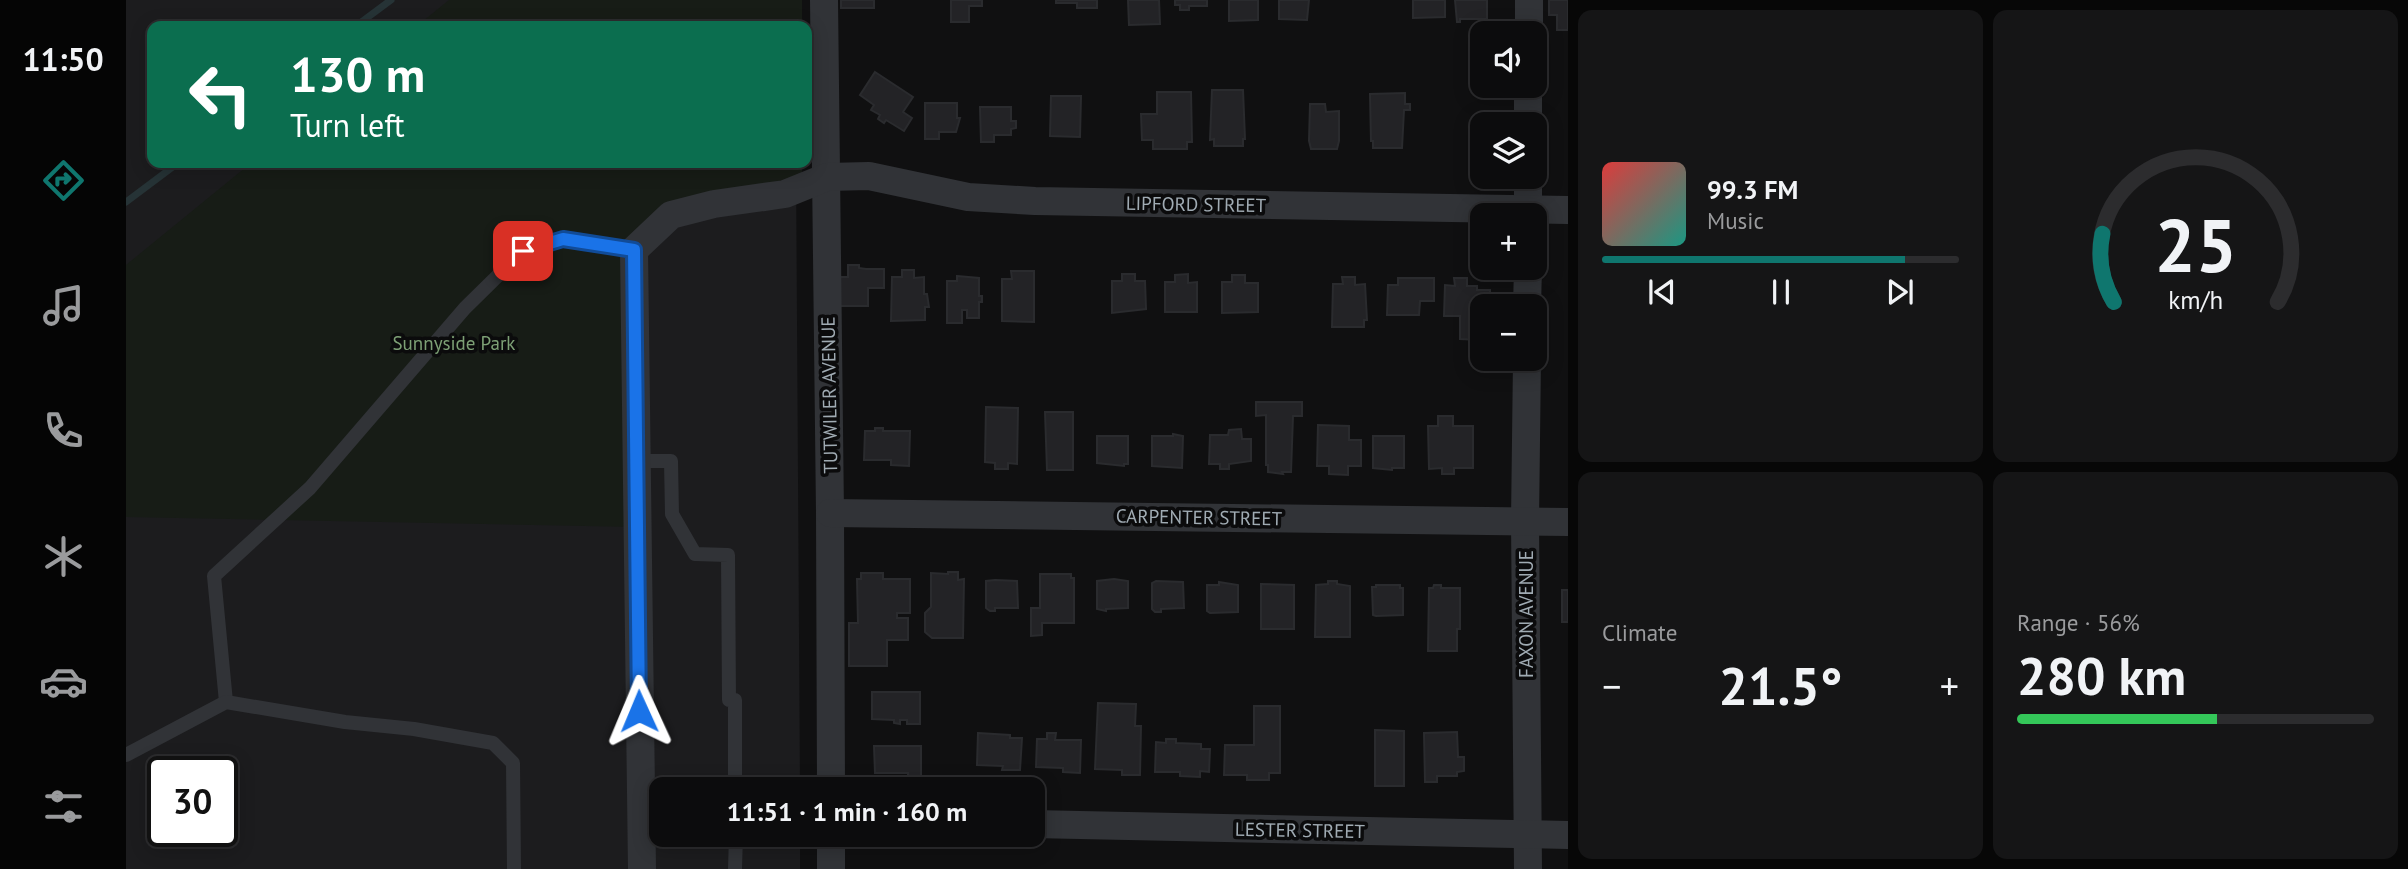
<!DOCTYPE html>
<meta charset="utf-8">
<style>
:root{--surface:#0c0c0d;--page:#151516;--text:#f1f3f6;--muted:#9a9b9d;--line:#2c2c2e;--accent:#0f766e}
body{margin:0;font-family:"PT Sans",sans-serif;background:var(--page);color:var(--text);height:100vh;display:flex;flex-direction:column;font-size:26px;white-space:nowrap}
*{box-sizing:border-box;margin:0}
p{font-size:23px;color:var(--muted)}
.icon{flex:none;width:38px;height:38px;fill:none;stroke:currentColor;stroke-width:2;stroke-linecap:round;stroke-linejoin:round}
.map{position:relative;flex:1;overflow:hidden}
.panel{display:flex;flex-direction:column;gap:10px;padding:10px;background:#070707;width:840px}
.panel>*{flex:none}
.top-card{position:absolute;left:21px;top:21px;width:665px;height:147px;border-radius:14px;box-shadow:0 4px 18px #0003,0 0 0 2px var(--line);background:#0b6e4f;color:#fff;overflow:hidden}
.controls{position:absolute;left:1344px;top:21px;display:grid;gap:14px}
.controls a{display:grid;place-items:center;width:77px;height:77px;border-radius:14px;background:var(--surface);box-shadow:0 4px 18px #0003,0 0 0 2px var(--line);font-size:35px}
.speed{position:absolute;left:21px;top:756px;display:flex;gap:14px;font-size:35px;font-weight:700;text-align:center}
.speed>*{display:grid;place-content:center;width:91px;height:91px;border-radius:50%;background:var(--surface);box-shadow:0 4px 18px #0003,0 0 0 2px var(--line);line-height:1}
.speed .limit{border:4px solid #111;border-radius:10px;background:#fff;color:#111}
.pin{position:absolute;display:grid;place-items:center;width:60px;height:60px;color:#fff;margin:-30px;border-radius:14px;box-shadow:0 4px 10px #0006}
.me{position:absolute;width:77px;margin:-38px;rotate:359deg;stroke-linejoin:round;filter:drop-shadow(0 0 5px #0008)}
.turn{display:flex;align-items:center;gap:24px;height:147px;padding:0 28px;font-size:32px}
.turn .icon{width:91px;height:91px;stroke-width:2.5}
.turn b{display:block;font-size:49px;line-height:60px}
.big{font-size:52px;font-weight:700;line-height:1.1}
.panel .tile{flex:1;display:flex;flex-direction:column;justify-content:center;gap:10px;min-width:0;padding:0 24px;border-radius:14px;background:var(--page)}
.panel .dial{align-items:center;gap:0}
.dial svg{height:182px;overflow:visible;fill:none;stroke:var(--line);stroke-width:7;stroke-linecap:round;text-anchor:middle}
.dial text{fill:var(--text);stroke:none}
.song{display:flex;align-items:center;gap:21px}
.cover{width:84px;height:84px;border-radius:10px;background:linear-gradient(135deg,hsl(0 70% 55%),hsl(170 70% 35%))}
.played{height:7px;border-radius:4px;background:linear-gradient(90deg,var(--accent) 85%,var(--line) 85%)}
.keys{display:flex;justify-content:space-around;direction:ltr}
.heat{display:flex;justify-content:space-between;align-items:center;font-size:38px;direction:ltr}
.charge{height:10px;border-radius:5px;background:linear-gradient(90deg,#34c759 56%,var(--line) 0)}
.panel .tiles{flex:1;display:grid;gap:10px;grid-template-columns:repeat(2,1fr)}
.trip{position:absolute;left:523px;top:777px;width:396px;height:70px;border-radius:14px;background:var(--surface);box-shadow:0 4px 18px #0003,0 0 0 2px var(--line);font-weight:700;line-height:70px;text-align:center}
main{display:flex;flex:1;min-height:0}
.tab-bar{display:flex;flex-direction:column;width:126px;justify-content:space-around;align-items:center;background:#050505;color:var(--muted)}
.tab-bar .icon{width:49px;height:49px}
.tab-bar .current{color:var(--accent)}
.tab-bar b{font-size:32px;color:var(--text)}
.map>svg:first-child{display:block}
.built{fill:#1c1c1e;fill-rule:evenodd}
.green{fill:#171c16}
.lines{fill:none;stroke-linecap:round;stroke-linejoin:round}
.stream{stroke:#263336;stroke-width:7}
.building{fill:#232326;stroke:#2a2b2e;stroke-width:2}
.service{stroke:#313337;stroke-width:14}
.minor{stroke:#313337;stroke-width:28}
.route-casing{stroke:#114b97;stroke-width:18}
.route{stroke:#1a73e8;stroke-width:12}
.labels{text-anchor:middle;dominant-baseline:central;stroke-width:7;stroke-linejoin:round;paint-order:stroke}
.street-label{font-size:19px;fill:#a0abb3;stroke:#0b0b0c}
.park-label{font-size:19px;fill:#7da075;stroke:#0b0b0c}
</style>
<main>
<nav class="tab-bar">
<b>11:50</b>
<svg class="icon current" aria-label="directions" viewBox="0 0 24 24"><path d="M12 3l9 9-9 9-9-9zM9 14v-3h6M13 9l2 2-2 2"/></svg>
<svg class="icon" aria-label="music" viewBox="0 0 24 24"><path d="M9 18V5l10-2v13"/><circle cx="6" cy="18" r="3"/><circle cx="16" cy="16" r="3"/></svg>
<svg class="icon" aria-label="phone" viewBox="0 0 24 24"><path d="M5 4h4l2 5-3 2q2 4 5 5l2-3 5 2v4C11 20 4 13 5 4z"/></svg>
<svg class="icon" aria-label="climate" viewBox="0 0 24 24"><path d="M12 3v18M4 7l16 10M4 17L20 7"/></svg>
<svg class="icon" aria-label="car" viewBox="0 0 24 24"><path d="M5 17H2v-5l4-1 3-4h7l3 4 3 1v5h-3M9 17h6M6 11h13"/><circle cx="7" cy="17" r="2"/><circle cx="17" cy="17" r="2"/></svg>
<svg class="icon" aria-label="filters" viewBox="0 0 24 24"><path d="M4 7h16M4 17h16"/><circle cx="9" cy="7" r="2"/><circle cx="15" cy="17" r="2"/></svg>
</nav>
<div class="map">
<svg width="1442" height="869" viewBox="0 0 1442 869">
<rect width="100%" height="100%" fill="#101011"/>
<path class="built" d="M0,0H669V26H26V163H670L674,789H536V835H674V869H0ZM37,772H96V831H37Z"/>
<g class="green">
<path d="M323,0H676V26H291Z"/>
<path d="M125,163H676V187L545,215L508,250L510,527L0,517V265Z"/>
</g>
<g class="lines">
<g class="stream">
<path d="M230,26L265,0"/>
<path d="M0,202L52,163"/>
</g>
</g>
<g class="building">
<rect x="715" y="0" width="33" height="8"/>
<path d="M825,0H856V6H843V22H825Z"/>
<path d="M930,0H971V8H951V3H930Z"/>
<path d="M1002,0H1033L1034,24L1003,25Z"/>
<path d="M1049,0H1081V6H1063V10H1054V5H1049Z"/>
<path d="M1103,0H1132V20L1103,21Z"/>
<path d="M1153,0H1183L1181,20L1153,19Z"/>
<path d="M1287,0H1319V17L1287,18Z"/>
<path d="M1329,0H1361V19H1334V22H1331Z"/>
<path d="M1423,0H1442V30H1431V15H1423Z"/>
<path d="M749,72L787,97L777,112L786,118L778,131L760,120L758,123L752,119L754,115L745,110L748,105L734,95Z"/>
<path d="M1086,90H1117L1119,139H1117V146H1088V139L1084,140Z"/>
<path d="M1031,92H1065L1066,142H1061V149H1027V140H1016L1015,114H1031Z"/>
<path d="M1279,93V104H1284V110H1278L1276,148H1247V141H1245L1244,94Z"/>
<path d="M925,96H955L954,137L924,136Z"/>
<path d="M799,103H831V118H834L830,132H813V139H799Z"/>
<path d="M1184,104H1199L1200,112L1213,111V141L1211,149H1185L1183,141Z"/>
<path d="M854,107H885V121H890V128L885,129V135H868V142H855Z"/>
<path d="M722,265H733V268L740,269H758V288H742V306H710V277H722Z"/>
<path d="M776,270H788V278L798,277V294H801L803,307H799V320L765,321L766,277H776Z"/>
<path d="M885,271H908V322L876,321V279H886Z"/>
<path d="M996,274H1009V281H1019L1020,309L986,313V281H996Z"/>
<path d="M1062,274V283L1071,282V312H1039V282H1049V275Z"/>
<path d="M1106,275H1119V283H1132V312L1096,313V282H1106Z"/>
<path d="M831,276L853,278V296H856V302H853V318H841V310H836V323H821V281H831Z"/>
<path d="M1216,277H1229V285L1239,284L1241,320H1238V327H1206L1207,284H1217Z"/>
<path d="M1272,278H1308V301H1294L1293,315H1261L1262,285H1272Z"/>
<path d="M1328,278H1341V286H1351V290H1364V306H1356V340L1334,339V316H1318L1319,285L1329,286Z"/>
<path d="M1130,402H1176V416H1167L1165,472H1156L1157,474L1142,472V465H1140V415L1130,416Z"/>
<path d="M860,407L892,408L891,464L882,463V469H869V463L859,462Z"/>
<path d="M919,412H947V470H921Z"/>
<path d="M1312,416H1327V426H1347V468H1328V474H1316V468L1303,469L1302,426H1312Z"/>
<path d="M1192,425L1223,426V440H1235V466H1222V475L1203,474V466H1191Z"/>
<path d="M749,428H757V431H784L783,466L765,465V460H738L739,431H749Z"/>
<path d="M1115,429L1116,439H1125V461L1103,464V469H1094V464H1083L1084,435H1102L1103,430Z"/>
<path d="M1047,434L1057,436L1056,468L1026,466V436H1047Z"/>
<path d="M971,436H1002V464H998V466L971,463Z"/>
<path d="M1247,436H1278V468H1266V470L1247,468Z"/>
<path d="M822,572H832V580L838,579L837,638H806L799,632V613L805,607V573L822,574Z"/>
<path d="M735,573H757V579H784V613H771V618H782V640H761V666H723V623H732L731,579H735Z"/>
<path d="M914,574H945V578H948V623H916V635L905,636V608H914Z"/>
<path d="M988,579L1002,581V608L980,609V611L971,609V581Z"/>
<path d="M869,580L891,581L892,608H869V611H864L860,608V581Z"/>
<path d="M1030,581L1057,582L1058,608L1035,609V612H1029L1026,609V583Z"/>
<path d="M1202,581H1211V584L1224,586V637H1189L1190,585L1202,584Z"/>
<path d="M1093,582L1112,585V612L1084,613L1081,611V585H1093Z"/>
<path d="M1135,584L1168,585V629H1135Z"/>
<path d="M1250,585H1274V588H1277V615L1250,616L1247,615L1246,587H1250Z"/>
<path d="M1308,585H1315V588H1334V629H1331V651H1302L1303,588H1307Z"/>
<rect x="1436" y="590" width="6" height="32"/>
<path d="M746,692H794V724H781V720H774V724L768,723V720L746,719Z"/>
<path d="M972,703L1010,704L1009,726H1015L1014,775H996V770L969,769Z"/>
<path d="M1128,706H1154V773H1143V780H1121V775H1098L1099,745H1128Z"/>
<path d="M1249,730L1278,731V786H1249Z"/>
<path d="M1331,732L1332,757H1338V771L1331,772V776H1311V782H1299L1298,733Z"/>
<path d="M852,733L884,735V738H896L894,770H876L877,766L851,765Z"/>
<path d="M921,733H930L929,740H955L954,773L937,772V768L910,767L911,739H921Z"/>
<path d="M1040,739H1050V743L1075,744V749H1084L1083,772L1074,771V777L1054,776V772H1029L1030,742L1040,743Z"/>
<path d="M748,746H795V783H782V773H749Z"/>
</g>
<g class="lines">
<g class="service">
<path d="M510,461H545L546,514L569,554L602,555L603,700H609V789"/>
<path d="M100,702L88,576L184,488L339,308L397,251L437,238L508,250"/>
<path d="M0,755L100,702L219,722L288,729L367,743L387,763L388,869"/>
<path d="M609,869L610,835"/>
</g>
<g class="minor">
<path d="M698,0L704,513L705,789"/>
<path d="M1403,33V0"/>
<path d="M1402,124V86"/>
<path d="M1402,215V177"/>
<path d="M1401,306L1402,268"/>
<path d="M1401,359L1399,521L1402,869"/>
<path d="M704,513L1442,522"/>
<path d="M906,824L1442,835"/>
<path d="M705,835V869"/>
<path d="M516,869L508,250L545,215L588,204L659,194L701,177L743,176L842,197L909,201L1442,210"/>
</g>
</g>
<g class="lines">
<defs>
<path id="route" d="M397,251L437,239L508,250L513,711"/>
</defs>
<use href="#route" class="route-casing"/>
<use href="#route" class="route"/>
</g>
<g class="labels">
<g class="street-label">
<text transform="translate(1070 204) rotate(1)">LIPFORD STREET</text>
<text transform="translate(703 395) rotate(-91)">TUTWILER AVENUE</text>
<text transform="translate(1073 517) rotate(1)">CARPENTER STREET</text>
<text transform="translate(1400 614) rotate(-90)">FAXON AVENUE</text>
<text transform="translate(1174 830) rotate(1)">LESTER STREET</text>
</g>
<g class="park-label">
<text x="328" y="343">Sunnyside Park</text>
</g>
</g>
</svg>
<div class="controls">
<a><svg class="icon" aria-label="sound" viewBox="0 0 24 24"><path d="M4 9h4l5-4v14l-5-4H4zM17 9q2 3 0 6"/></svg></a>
<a><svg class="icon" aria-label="layers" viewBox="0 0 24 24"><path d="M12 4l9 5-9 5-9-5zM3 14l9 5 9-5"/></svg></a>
<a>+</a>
<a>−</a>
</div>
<div class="speed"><div class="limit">30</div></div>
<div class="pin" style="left:397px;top:251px;background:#d93025"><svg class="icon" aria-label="arrive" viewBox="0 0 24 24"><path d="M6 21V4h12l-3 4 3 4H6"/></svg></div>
<svg class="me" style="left:513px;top:711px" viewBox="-20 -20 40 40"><path d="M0-17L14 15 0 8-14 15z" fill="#1a73e8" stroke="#fff" stroke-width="4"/></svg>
<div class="trip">11:51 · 1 min · 160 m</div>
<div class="top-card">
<div class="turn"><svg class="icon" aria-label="left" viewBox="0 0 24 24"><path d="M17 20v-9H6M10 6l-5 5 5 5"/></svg><div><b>130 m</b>Turn left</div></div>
</div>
</div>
<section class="panel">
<div class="tiles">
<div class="tile">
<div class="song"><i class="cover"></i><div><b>99.3 FM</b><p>Music</p></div></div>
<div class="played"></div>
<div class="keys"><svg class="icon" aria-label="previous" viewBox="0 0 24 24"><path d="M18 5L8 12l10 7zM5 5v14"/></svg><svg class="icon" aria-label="pause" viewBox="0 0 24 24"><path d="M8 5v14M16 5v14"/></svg><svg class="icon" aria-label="next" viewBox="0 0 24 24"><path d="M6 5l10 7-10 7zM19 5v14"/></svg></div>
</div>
<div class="tile dial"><svg viewBox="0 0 100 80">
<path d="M14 69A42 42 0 1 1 86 69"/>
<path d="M14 69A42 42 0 0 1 9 39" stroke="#0f766e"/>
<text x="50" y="56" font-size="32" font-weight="700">25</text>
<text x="50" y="72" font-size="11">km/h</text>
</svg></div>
<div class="tile"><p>Climate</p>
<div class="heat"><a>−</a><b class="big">21.5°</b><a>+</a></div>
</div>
<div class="tile"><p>Range · 56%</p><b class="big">280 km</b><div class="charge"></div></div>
</div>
</section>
</main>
